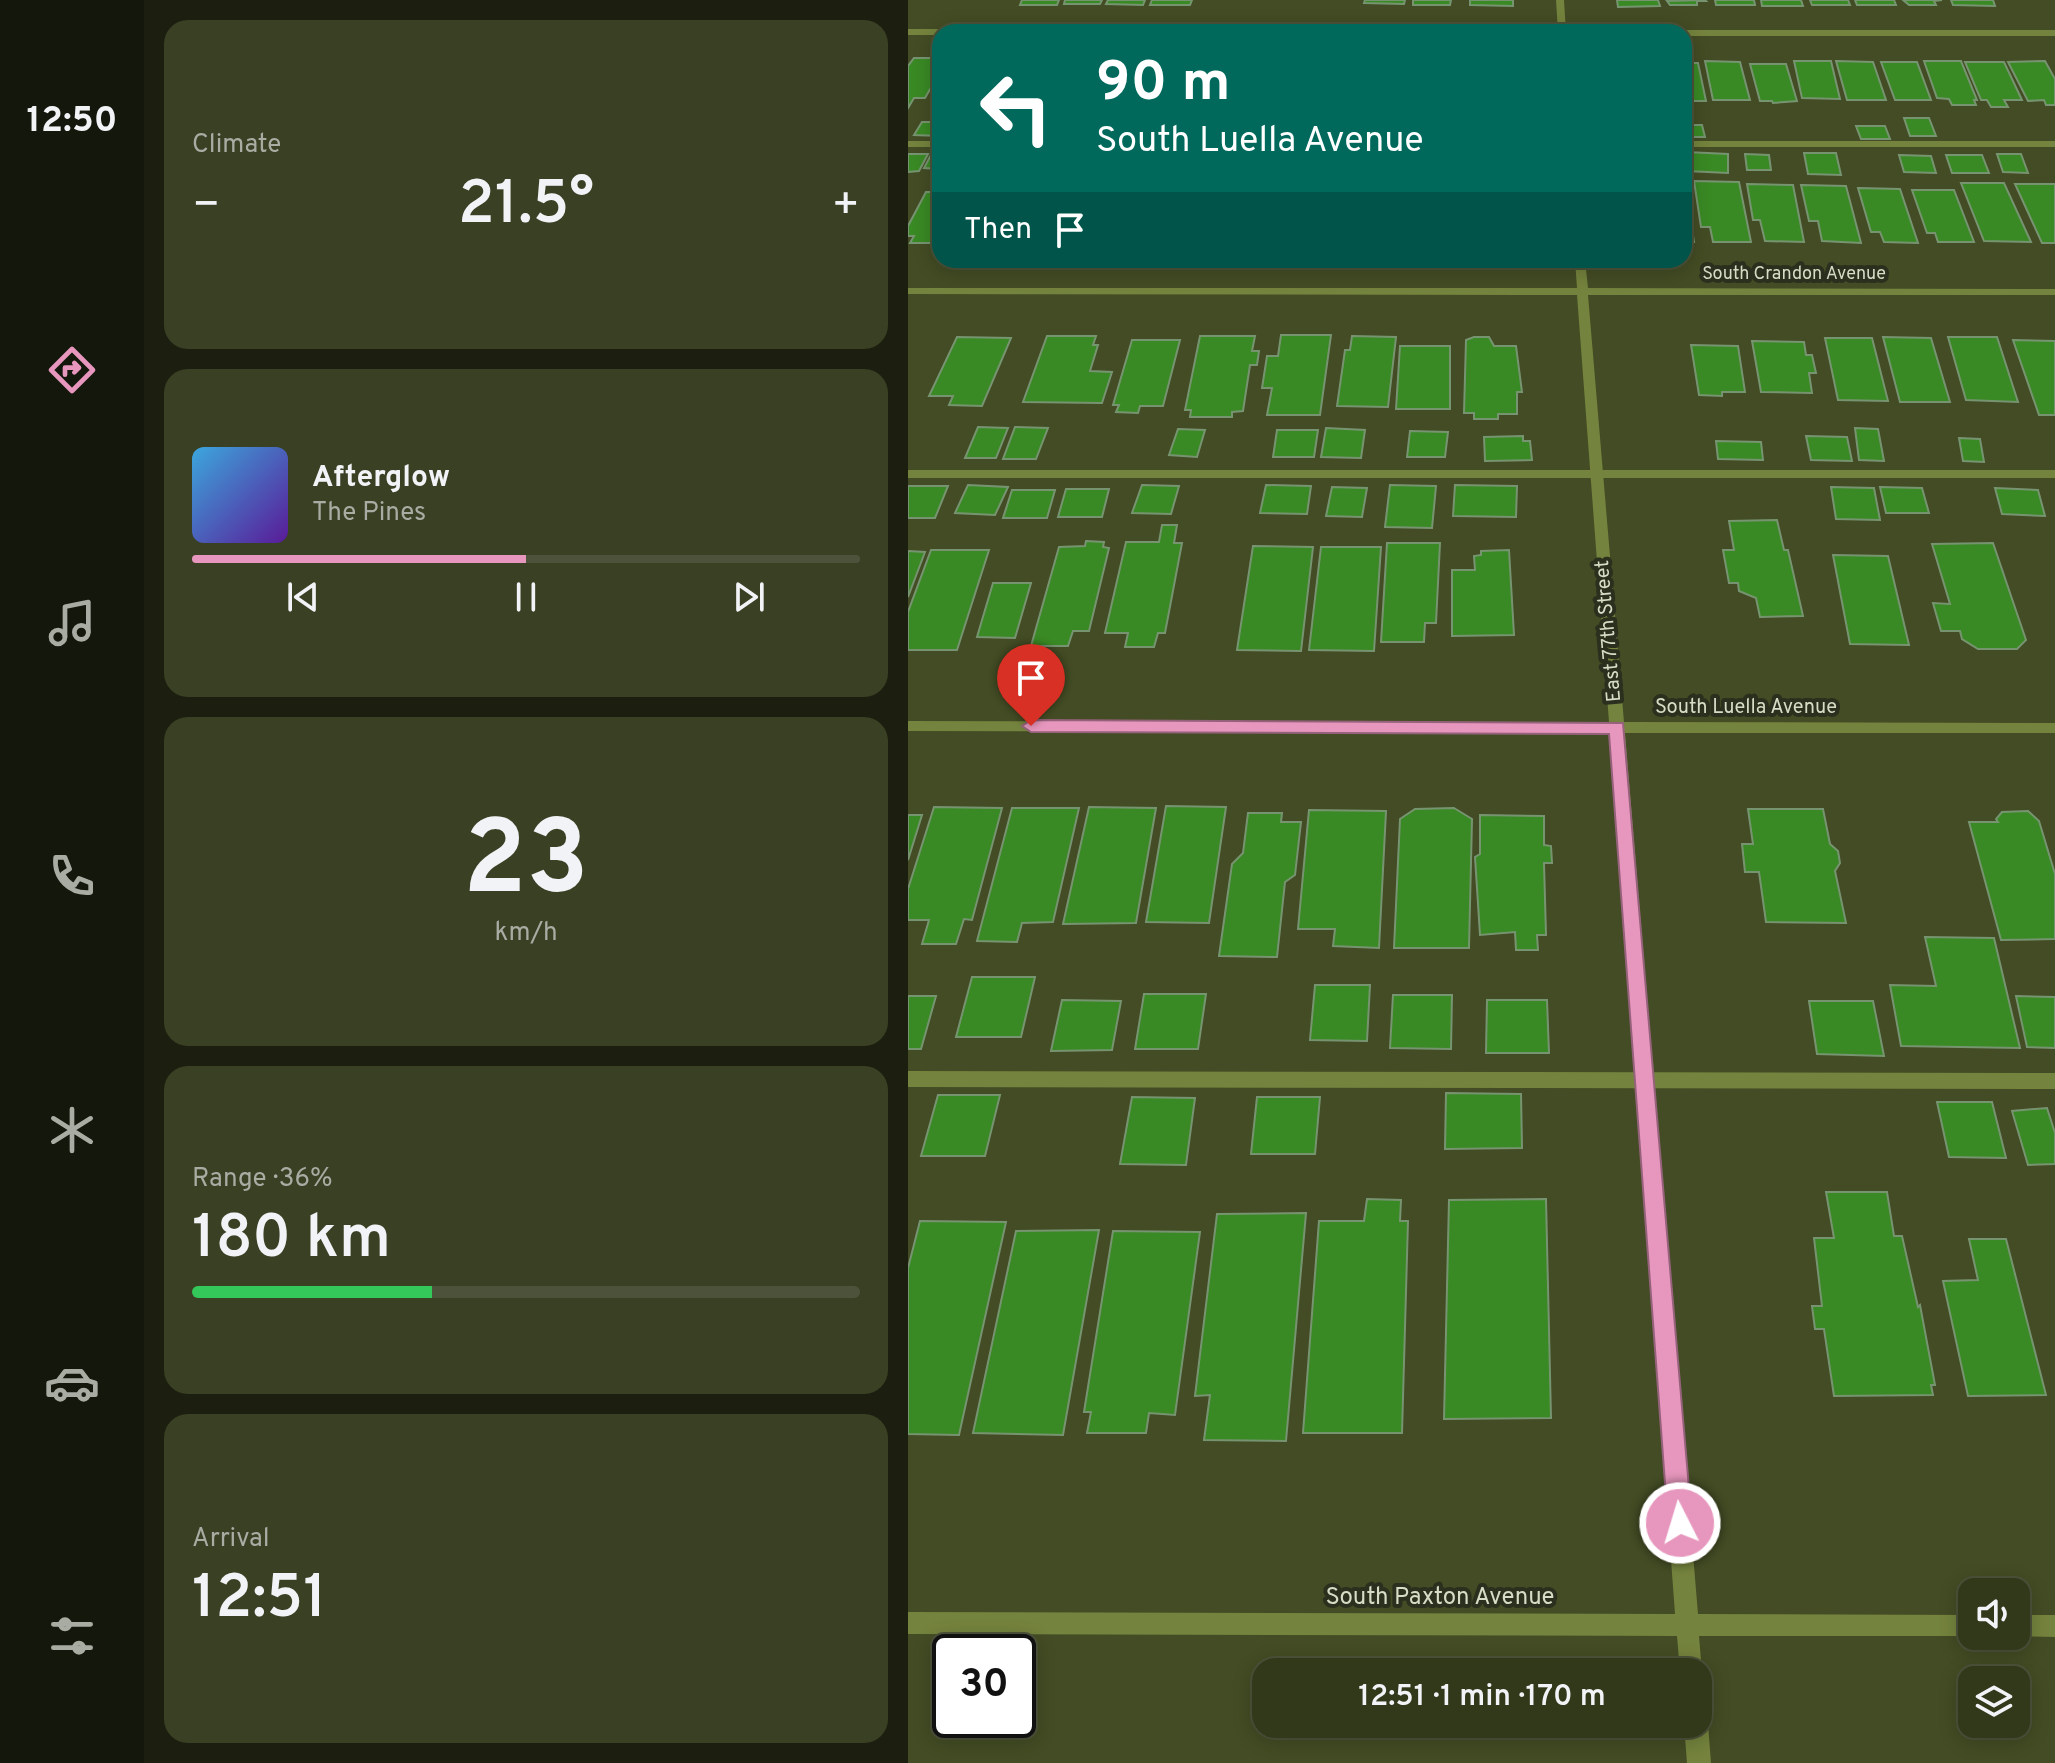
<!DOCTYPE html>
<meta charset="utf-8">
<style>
:root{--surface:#32391b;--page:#3a4024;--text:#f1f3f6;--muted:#a8aca3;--line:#4d533a;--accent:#e797bd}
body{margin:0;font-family:Overpass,sans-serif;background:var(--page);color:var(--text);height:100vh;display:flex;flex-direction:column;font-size:30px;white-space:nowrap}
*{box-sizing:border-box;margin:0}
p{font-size:26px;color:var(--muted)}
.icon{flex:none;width:44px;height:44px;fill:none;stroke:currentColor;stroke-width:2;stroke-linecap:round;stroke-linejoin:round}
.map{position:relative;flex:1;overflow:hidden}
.side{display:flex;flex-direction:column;gap:20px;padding:20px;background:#1c1f0f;width:764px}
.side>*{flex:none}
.guide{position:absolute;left:24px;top:24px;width:760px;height:244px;border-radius:24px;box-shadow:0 4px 20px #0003,0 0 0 2px var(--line);background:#00695c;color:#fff;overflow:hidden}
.controls{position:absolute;left:1050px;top:1578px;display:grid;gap:16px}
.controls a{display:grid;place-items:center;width:72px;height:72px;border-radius:16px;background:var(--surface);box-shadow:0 4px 20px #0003,0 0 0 2px var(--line);font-size:40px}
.speed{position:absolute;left:24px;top:1634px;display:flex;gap:16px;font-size:40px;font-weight:700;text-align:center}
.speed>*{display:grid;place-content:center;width:104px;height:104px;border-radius:50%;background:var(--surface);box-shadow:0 4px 20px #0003,0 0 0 2px var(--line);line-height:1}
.speed .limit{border:4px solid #111;border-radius:12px;background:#fff;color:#111}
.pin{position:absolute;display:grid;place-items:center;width:68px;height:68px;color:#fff;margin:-82px -34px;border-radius:50% 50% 50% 0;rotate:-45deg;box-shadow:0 0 8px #0007}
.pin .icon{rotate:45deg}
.me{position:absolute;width:88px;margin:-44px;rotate:355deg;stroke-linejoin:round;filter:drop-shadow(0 0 6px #0008)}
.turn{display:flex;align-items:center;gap:28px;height:168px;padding:0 32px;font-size:36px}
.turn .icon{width:104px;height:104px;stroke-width:2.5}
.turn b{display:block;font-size:56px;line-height:68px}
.then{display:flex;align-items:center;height:76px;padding:0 32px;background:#0003;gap:16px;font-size:30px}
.big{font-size:60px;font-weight:600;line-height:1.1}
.side .tile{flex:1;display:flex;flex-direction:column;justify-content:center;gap:12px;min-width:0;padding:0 28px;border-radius:24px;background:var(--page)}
.side .dial{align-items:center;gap:0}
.dial b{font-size:104px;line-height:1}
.song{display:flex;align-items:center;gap:24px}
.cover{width:96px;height:96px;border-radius:12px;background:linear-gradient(135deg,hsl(200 70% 55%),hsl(270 70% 35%))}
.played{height:8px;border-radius:4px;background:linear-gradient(90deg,var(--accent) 50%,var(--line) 50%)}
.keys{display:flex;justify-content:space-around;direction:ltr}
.heat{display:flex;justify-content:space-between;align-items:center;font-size:44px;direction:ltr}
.charge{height:12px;border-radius:6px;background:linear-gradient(90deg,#34c759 36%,var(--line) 0)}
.trip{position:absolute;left:344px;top:1658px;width:460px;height:80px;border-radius:24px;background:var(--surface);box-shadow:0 4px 20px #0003,0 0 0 2px var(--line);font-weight:600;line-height:80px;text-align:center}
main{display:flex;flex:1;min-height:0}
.tabs{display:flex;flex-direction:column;width:144px;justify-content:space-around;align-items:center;background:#14170b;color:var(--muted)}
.tabs .icon{width:56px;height:56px}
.tabs .on{color:var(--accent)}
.tabs b{font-size:36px;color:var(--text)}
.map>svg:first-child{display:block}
.building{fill:#398924;stroke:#779470;stroke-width:2}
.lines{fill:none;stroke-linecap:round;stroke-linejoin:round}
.lane{fill:#74833d;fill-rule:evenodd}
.street{fill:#74833d;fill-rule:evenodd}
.route{fill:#e797bd;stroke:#96627b;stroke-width:2}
.labels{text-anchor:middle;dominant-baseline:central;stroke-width:8;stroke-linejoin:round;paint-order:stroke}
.far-street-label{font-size:18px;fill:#d6dcc5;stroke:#2b301e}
.street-label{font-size:20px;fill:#d6dcc5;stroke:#2b301e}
.near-street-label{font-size:24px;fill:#d6dcc5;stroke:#2b301e}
</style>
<main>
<nav class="tabs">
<b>12:50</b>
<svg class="icon on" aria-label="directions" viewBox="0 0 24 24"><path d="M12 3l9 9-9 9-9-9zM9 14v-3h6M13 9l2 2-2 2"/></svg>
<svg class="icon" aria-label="music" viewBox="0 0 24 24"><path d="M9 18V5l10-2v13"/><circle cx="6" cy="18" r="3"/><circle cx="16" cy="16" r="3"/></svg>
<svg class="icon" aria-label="phone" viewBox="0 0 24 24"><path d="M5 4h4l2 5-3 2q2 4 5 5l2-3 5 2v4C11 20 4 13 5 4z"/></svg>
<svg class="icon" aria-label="climate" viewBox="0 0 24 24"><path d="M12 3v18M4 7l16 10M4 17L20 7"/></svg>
<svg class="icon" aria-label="car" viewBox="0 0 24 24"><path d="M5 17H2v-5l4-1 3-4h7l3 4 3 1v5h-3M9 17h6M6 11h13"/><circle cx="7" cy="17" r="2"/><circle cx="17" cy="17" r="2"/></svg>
<svg class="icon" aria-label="filters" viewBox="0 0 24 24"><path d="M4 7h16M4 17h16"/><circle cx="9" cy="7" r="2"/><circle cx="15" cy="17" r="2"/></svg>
</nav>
<section class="side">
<div class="tile"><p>Climate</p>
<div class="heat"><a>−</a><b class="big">21.5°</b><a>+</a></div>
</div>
<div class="tile">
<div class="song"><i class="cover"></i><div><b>Afterglow</b><p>The Pines</p></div></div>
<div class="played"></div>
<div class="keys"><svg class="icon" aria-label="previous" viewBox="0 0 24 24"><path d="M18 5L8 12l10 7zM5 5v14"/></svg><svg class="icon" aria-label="pause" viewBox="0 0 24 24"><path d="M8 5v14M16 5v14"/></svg><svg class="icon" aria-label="next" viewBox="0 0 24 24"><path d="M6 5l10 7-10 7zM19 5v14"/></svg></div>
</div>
<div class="tile dial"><b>23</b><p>km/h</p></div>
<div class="tile"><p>Range · 36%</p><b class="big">180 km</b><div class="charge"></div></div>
<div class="tile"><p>Arrival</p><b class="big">12:51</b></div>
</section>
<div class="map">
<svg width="1147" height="1763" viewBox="0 0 1147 1763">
<rect width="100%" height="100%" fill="#434c24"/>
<g class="building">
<path d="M114,0H151L149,5H112Z"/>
<path d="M157,0H194L192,4H156Z"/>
<path d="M200,0H237L235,5L198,4Z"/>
<path d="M244,0H284L282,5H242Z"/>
<path d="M457,0H497L496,4L456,3Z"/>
<path d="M505,0H543L542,5H505Z"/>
<path d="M562,0H605V6L562,5Z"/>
<path d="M709,0H750L752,6L710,7Z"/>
<path d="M807,0H846L847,5H808Z"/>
<path d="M853,0H893L895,6H854Z"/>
<path d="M902,0H940L942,5H904Z"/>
<path d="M947,0H986L988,5H949Z"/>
<path d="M1034,0L1026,1L1028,5H1001L995,0Z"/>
<path d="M1043,0H1085L1087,6L1045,5Z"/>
<path d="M759,1L797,0L798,1H789V5H762Z"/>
<path d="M6,58H32V72L17,98H6L0,108V66Z"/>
<path d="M797,61L832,62L842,100H805Z"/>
<path d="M886,61H923L932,99L894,98Z"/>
<path d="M928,61L965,62L978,100H939Z"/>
<path d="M1016,61H1053L1069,100H1066L1068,105H1044L1041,99L1029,98Z"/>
<path d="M1137,61L1147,79V105H1138L1136,100L1120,101L1100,62Z"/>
<path d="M973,62H1009L1023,100H987Z"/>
<path d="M1057,62H1096L1114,100H1096L1100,107H1083L1079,100H1073Z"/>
<path d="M776,63H790L798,101H782V105L776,104Z"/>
<path d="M842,64H878L889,101L865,103L864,101H852Z"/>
<path d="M996,118H1021L1028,136H1002Z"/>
<path d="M14,122H32V136L6,135Z"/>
<path d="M776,125H794L797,137H776Z"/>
<path d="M948,126H977L982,139H953Z"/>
<path d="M778,152L820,154V173L778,171Z"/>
<path d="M24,153H32V169L16,168Z"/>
<path d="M896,153H928L933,175L900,174Z"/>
<path d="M0,154H20L11,171L0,172Z"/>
<path d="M837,154L861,155L863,170H839Z"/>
<path d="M1089,154H1113L1120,173L1095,172Z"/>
<path d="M991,155L1023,156L1028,173L996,172Z"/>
<path d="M1038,155H1074L1081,173H1044Z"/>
<path d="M776,181L777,182L786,242H776Z"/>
<path d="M786,181L831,182L843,242H805L802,227H793Z"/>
<path d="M1053,183H1096L1123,242L1076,241Z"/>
<path d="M839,184L885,185L896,242L857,241L852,220H845Z"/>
<path d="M1107,184H1147V243H1134Z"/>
<path d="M893,185L938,186L953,243L914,241L910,221H901Z"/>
<path d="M950,188L992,189L1010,243L976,242L972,232H963Z"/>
<path d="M1004,190H1046L1066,242H1030L1027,233H1019Z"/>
<path d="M18,192H32V243H2L6,236H0V226Z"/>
<path d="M373,335H423L412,415H359L364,388H354L359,356H370Z"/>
<path d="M139,336H188L185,345H190L182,371L204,372L194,403L115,402Z"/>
<path d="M292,336H347L344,351H351L349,365H342L335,411L324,412V417H282L283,410H277Z"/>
<path d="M444,336L488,337L480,407L429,406L437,350H442Z"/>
<path d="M49,337L103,338L74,406L41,405L45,396H21Z"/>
<path d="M566,337H581L586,346H608L614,392H609V414H590V419H566V413H556L558,340Z"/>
<path d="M975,337L1023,338L1042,402H992Z"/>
<path d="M1040,337H1089L1110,402L1058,400Z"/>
<path d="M917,338H964L980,401L930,400Z"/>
<path d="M224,340H272L255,406H232L230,413L208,412L211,405H205Z"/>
<path d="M1105,340L1147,341V415H1131Z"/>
<path d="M844,341L896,342L898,355H904L908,373H901L904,393L853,392Z"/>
<path d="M783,345L830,346L837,392H814V396L791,395Z"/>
<path d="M492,346H542V409H488Z"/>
<path d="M70,427L100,428L88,458H57Z"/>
<path d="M107,427L140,428L128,459H95Z"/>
<path d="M418,428L457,430L453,458L413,457Z"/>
<path d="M947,428L970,429L976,461L951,460Z"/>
<path d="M270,429L297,430L289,457L261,455Z"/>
<path d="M369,430H410L406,457H365Z"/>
<path d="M502,431L540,432L537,457H499Z"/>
<path d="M615,436V441H622L624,460L577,461L576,437Z"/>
<path d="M898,436L939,437L944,461L903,460Z"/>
<path d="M1051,438L1072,439L1076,462L1055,461Z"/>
<path d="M808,441L853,442L855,460L810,459Z"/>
<path d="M60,485L100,487L87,515L47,513Z"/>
<path d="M234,485L271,486L263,514L224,513Z"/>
<path d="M358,485L403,486L399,514L352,513Z"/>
<path d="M482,485L528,486L524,528L477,527Z"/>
<path d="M547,485L609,486L608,517L545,516Z"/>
<path d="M0,486H40L27,518H0Z"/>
<path d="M424,487L459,488L454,517L418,516Z"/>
<path d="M923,487L966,488L972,520L928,519Z"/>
<path d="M972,487L1014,488L1021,513H978Z"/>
<path d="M1087,488L1130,490L1137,516L1094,514Z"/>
<path d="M158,489H201L194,517H150Z"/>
<path d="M104,490H147L139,518H95Z"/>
<path d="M869,520L876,550H880L895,616L852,617L848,598L831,591L830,583H821L815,550H826L821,521Z"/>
<path d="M254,525H269L266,543H274L257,633H250L246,647H217L220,633H197L218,542H251Z"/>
<path d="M178,541L196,542L195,547L201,548L181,631H165L160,646H123L151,547L177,546Z"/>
<path d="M479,543H532L528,623H517L516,642H473Z"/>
<path d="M1085,543L1118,640L1109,649H1070L1054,639L1052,631H1033L1025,603L1042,604L1024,544Z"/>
<path d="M345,546L405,547L393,651L329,650Z"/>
<path d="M413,547H473L466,651L401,650Z"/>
<path d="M23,550H81L49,650H0V612Z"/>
<path d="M601,550L606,635L544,636V570H567L566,556L573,555V551Z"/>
<path d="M0,551L17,552L0,597Z"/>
<path d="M925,555L980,556L1001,645L942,644Z"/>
<path d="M85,583H123L107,638L69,637Z"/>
<path d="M258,806L318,807L301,923L238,922Z"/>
<path d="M26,807L94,808L64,920L56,919L48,944H14L21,920H0V889Z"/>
<path d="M181,807L248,808L228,923L155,924Z"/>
<path d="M104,808H171L145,922L114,923L109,942L69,941Z"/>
<path d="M546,808L564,819L561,948H486L492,819L507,809Z"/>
<path d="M840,809H915L922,844L930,851L932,863L927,871L938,923L858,922L851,872H837L834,844H845Z"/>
<path d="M401,810L478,811L471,948L425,946L427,929H390Z"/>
<path d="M1120,811L1131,821L1147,874V939L1093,940L1061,822H1090L1088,819L1094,812Z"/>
<path d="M340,813H374L373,822H393L387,875L377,882L369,957L311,956L324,864L335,853Z"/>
<path d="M0,815H14L0,860Z"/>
<path d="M572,815L636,816V845L643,846L644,863H636L638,935H629L630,950H608L607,932L572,935L567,857L572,854Z"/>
<path d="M1017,937L1086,938L1112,1048L993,1046L982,985L1028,986Z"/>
<path d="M64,977H127L113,1037H48Z"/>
<path d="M407,985H462L459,1041L402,1040Z"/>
<path d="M236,994H298L290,1049H227Z"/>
<path d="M485,995H544L543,1049L482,1048Z"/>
<path d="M0,996H28L13,1049H0Z"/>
<path d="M1108,996L1147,997V1048L1119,1047Z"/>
<path d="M154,1000L213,1001L204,1050L143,1051Z"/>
<path d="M579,1000H639L641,1053H578Z"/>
<path d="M901,1001H965L976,1056L909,1054Z"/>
<path d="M538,1093L613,1094L614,1148L537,1149Z"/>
<path d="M30,1095H92L77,1156H13Z"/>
<path d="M224,1097L287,1098L278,1165L212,1164Z"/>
<path d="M349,1097H412L407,1154H343Z"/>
<path d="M1029,1102H1084L1098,1158L1041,1157Z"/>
<path d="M1139,1108L1147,1133V1164L1120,1165L1104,1111Z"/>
<path d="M918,1192H979L986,1236H994L1010,1307L1012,1305L1027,1385H1023L1025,1395L926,1396L916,1329H907L904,1306H914L906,1238H926Z"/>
<path d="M459,1199L493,1200L492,1221H500L494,1433H395L411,1221H456Z"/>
<path d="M638,1199L643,1418L536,1419L541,1200Z"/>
<path d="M398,1213L378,1441L296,1440L302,1395L287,1396L309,1214Z"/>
<path d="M12,1221L98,1222L51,1435L0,1434V1268Z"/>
<path d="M191,1230L155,1435L65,1433L108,1231Z"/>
<path d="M205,1231L292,1232L267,1415L241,1413L238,1433H179L183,1412H176Z"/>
<path d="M1061,1239H1098L1138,1395L1060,1396L1035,1281L1070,1280Z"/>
</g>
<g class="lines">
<g class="lane">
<rect x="0" y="141" width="32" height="6"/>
<rect x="776" y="141" width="371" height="6"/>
<rect x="0" y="470" width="1147" height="8"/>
<path d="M0,1071L1147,1073V1089L0,1087Z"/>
</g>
<g class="street">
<path d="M648,0H656L658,32H650Z"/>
<path d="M0,29H32L36,32H32V35H0Z"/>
<path d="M776,30H1147V36H776V32H772Z"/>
<path d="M667,260H677L680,288L1147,289V295H680L716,722L1147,723V733H717L790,1614L1064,1615V1636H1067H791L794,1672L790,1681V1672H772L769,1636L0,1634V1612L767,1614L702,733L0,731V721L701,722L669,295L0,294V288H669Z"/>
<path d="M1108,1615H1147V1637L1105,1636H1108Z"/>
<path d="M790,1713L796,1716L800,1724L803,1763H779L776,1724H790Z"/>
</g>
</g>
<path class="route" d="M123,720L715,723L784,1523L780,1532L772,1535L763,1532L760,1523L701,734L123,732L114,726Z"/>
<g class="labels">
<g class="far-street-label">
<text x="886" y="274">South Crandon Avenue</text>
</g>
<g class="street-label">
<text transform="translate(701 631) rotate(-95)">East 77th Street</text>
<text x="838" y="708">South Luella Avenue</text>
</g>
<g class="near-street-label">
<text x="532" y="1598">South Paxton Avenue</text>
</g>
</g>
</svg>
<div class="controls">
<a><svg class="icon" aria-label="sound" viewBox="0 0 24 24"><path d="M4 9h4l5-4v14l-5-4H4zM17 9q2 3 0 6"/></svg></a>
<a><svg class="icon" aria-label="layers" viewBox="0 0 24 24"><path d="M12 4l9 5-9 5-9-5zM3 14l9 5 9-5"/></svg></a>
</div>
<div class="speed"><div class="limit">30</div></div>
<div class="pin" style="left:123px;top:726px;background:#d93025"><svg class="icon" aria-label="arrive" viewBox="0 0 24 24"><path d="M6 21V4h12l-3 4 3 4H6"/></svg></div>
<svg class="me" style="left:772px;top:1523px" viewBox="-20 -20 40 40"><circle r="17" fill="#e797bd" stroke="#fff" stroke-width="3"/><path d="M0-11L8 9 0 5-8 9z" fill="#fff"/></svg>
<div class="trip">12:51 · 1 min · 170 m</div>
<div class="guide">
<div class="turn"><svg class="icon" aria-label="left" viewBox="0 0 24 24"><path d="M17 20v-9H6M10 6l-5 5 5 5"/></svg><div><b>90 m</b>South Luella Avenue</div></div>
<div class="then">Then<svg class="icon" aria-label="arrive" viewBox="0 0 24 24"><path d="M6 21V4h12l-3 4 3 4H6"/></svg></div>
</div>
</div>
</main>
